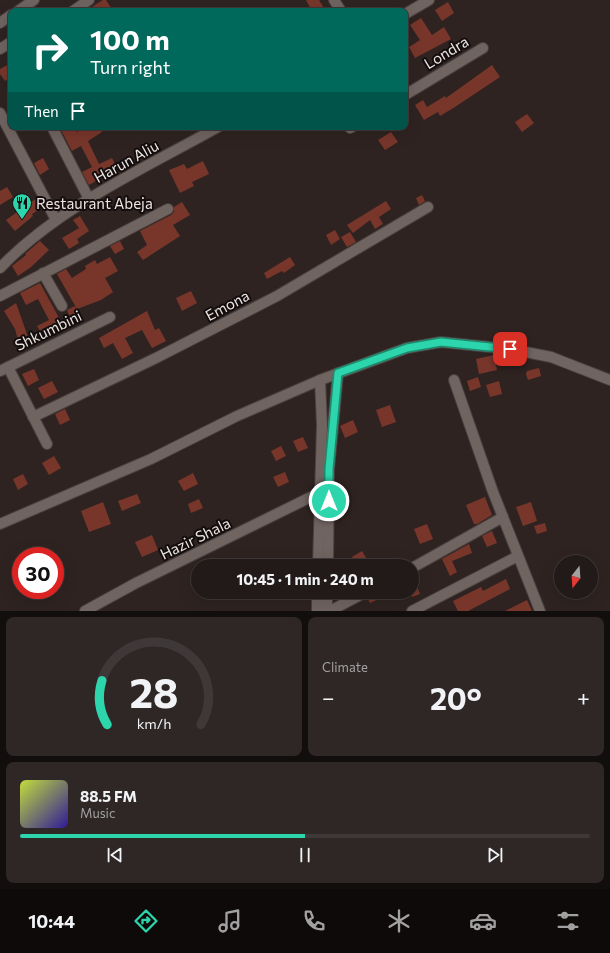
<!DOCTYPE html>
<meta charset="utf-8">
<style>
:root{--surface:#221a19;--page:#2e2726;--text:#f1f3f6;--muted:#a2a1a2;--line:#3f3838;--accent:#2cd5ab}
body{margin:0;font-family:Commissioner,sans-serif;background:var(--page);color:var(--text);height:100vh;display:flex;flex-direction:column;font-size:15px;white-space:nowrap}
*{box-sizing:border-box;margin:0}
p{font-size:13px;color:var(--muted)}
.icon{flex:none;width:22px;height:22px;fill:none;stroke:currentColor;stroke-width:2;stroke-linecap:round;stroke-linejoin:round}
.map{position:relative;height:611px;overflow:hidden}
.panel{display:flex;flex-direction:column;gap:6px;padding:6px;background:#130e0e;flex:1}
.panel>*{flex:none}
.top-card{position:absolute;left:8px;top:8px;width:400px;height:122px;border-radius:8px;box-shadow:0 4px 16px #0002,0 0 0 1px var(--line);background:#00695c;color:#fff;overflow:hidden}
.needle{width:26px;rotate:197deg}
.tools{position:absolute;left:554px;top:555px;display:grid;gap:8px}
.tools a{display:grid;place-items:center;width:44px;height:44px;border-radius:50%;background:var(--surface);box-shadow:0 4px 16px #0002,0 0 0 1px var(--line);font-size:20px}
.speed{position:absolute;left:12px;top:547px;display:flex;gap:8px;font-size:20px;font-weight:700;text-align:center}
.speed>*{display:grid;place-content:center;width:52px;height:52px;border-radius:50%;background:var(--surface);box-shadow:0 4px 16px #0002,0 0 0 1px var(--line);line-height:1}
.speed .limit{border:6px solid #d22;background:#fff;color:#111}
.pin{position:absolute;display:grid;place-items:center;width:34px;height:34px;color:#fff;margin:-17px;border-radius:8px;box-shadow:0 2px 6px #0006}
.me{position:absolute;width:44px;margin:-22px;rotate:0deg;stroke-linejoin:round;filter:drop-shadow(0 0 3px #0008)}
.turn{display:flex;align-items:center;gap:14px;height:84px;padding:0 16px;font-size:18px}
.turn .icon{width:52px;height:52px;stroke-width:2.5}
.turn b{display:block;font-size:28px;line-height:34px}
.then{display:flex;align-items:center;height:38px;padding:0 16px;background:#0003;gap:8px;font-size:15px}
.big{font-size:30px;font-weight:700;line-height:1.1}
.panel .widget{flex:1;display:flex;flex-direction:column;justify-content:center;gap:6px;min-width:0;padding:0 14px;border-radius:8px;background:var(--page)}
.panel .dial{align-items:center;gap:0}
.dial svg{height:104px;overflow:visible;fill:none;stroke:var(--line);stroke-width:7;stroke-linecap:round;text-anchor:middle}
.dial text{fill:var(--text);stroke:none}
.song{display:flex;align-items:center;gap:12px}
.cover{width:48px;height:48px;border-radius:6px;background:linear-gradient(135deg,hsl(70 70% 55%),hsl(250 70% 35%))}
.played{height:4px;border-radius:2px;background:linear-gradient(90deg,var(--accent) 50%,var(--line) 50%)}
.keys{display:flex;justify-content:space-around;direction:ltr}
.heat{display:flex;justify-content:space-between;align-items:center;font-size:22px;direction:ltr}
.panel .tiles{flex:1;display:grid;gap:6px;grid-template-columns:1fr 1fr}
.widget:last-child{grid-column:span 2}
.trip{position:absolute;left:191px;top:559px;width:228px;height:40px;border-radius:20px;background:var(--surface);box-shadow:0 4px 16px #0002,0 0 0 1px var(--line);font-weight:700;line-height:40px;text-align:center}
.dock{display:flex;height:64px;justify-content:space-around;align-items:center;background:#0e0a0a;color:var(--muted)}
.dock .icon{width:28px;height:28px}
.dock .on{color:var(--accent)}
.dock b{font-size:18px;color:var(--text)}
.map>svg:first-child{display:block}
.building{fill:#78362b}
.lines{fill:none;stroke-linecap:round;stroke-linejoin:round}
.minor-casing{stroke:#49413f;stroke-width:12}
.minor{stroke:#706461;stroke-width:10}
.route-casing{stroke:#1d8a6f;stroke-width:10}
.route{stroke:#2cd5ab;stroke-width:7}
.labels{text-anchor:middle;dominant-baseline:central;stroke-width:4;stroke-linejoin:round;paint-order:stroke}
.street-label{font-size:15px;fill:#ece5e3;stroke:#130e0d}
.poi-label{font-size:15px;fill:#ece5e3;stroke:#130e0d;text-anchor:start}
</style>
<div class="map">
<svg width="610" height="611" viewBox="0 0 610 611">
<rect width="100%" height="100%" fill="#2e2321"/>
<g class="building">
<path d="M103,0H106L113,11H96L93,6Z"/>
<path d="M306,0H319L324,8L318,11H312Z"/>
<path d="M448,2L454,13L442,21L435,10Z"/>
<path d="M421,18L432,35L444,27L451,39L415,58L409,47L420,40L410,25Z"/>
<path d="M9,64L11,67V77L5,81L0,74V69Z"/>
<path d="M492,65L500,77L455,107L440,116L438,112L424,120L415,105L423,100L427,107L445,96L446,98Z"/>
<path d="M527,114L534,123L522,132L515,122Z"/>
<path d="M67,127H74L77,132L86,127H99L102,132L88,141L99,164L112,158L116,166L96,176L99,179L89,185L82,172L92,167L81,146L72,151L61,130Z"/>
<path d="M391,132L398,142L385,150L378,140Z"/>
<path d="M43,158L49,169L40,175L34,163Z"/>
<path d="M203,161L209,174L192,182L194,186L180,193L169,170L184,164L187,169Z"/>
<path d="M7,187L13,197L0,205V191Z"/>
<path d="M422,195L425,201L419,205L416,198Z"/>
<path d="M37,198L42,208L32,214L33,216L15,231L6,220Z"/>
<path d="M386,201L391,209L379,217L383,224L375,229L370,220L353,233L347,225Z"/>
<path d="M182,202L190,215L173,225L180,236L143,260L137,252L147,245L140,231L171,215L174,212V207Z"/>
<path d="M80,216L89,231L77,239L79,243L69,249L62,238L79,228L73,220Z"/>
<path d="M335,230L340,239L331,245L326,235Z"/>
<path d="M350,232L356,242L347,247L341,237Z"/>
<path d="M40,241L49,250L31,267L18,276L12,266L26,255L25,254Z"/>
<path d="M120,241L124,249L115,254L110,246Z"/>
<path d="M110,257L118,271L105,278L113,292L101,300L77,309L57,274L66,269L72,278L86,269L85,266L95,260L97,264Z"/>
<path d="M290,257L295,265L284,273L282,271L267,279L264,273Z"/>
<path d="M40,283L64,327L58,330L57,328L43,336L37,326L49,320L38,299L26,305L20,293Z"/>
<path d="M191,291L197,303L182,311L176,298Z"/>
<path d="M16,303L28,337L18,340L15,329L4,311Z"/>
<path d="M75,306L80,321L72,323L67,310Z"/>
<path d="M147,311L155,330L159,328L166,341L152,348L142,330L125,338L133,353L122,359L113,343L104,348L99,338Z"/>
<path d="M494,355L497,370L479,374L476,359Z"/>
<path d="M539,368L541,376L528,380L526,374L527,371Z"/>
<path d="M34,369L39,380L28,386L22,374Z"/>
<path d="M478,377L481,387L470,391L467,381Z"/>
<path d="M52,381L58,392L44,399L38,388Z"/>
<path d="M499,381L502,394L490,397L486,385Z"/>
<path d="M390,405L396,422L382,427L376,410Z"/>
<path d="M65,409L70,420L60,425L55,414Z"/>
<path d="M353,420L358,432L345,438L340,426Z"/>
<path d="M303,437L308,448L298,452L293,441Z"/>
<path d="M281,446L286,456L276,461L271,451Z"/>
<path d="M54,456L61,468L49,475L42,463Z"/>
<path d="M285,472L289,482L278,487L273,477Z"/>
<path d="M193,473L198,484L184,491L178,481Z"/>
<path d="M23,474L28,484L18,490L13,479Z"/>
<path d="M137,494L141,503L122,511L118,501Z"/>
<path d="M485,497L492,515L477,524H474L466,505Z"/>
<path d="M199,499L203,508L191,513L188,504Z"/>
<path d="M103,502L111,524L89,532L81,511Z"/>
<path d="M531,502L537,521L523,526L516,507Z"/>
<path d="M545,523L547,531L537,534L534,526Z"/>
<path d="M427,524L433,539L420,544L414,529Z"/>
<path d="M492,531L497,543L487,547L482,536Z"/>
<path d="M152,535L158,550L142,557L135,542Z"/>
<path d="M469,544L472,553L452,561L457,572L450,576L442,559Z"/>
<path d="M362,551L368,561L357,566L352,557Z"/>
<path d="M412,575L420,594L412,597Z"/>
<path d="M506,579L510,589L468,611H458L453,601L481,587L483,591Z"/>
<path d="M372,592H379L381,598L370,603L368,599Z"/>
<path d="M527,600L532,611H505Z"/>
</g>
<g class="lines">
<defs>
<g id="minor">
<path d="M334,0L341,11"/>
<path d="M18,11L34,0"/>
<path d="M73,11L89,0"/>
<path d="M405,14L429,0"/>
<path d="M0,23L11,15"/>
<path d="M0,49L11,42"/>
<path d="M405,95L483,48"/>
<path d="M0,113L56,220"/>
<path d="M52,127L89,199"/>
<path d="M350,128L352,127"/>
<path d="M0,268C58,207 145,168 218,127"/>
<path d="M43,273L62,306"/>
<path d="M0,296L168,209"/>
<path d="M8,367L47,444"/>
<path d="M0,371L110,317"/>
<path d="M454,380L493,492L540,611"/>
<path d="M33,417L156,358L277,296L428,207"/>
<path d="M0,524L151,459L237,416L320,380L407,348L441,342L510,349L551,357L610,380"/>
<path d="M318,566L322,425L320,380"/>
<path d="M328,566L329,469L338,373"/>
<path d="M412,568L503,517"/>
<path d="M85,611L136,583L319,493"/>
<path d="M317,611V592"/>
<path d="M327,611V592"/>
<path d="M330,611L366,592"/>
<path d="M412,611L518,556"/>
</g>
</defs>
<use href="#minor" class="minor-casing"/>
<use href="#minor" class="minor"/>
</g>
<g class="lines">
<defs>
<path id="route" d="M329,501V469L338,373L407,348L441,342L510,349"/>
</defs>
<use href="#route" class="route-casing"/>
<use href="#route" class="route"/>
</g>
<defs>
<symbol id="restaurant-pin" viewBox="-11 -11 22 30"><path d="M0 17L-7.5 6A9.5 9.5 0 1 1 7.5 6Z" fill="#2cd5ab" stroke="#130e0d"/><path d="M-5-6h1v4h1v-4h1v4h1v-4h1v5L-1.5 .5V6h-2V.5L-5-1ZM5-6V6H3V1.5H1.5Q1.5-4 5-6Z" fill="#111"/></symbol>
</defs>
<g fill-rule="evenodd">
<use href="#restaurant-pin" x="11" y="192" width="22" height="30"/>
</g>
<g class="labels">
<g class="street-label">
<text transform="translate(446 52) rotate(-31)">Londra</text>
<text transform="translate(126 161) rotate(-29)">Harun Aliu</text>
<text transform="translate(227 305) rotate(-28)">Emona</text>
<text transform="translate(48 330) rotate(-26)">Shkumbini</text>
<text transform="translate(195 538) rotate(-26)">Hazir Shala</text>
</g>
<g class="poi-label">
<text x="36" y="203">Restaurant Abeja</text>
</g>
</g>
</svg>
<div class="tools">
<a><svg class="needle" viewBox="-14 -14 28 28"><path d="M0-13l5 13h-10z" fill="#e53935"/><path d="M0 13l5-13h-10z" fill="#a2a1a2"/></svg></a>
</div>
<div class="speed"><div class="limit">30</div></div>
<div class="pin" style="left:510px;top:349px;background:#d93025"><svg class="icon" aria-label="arrive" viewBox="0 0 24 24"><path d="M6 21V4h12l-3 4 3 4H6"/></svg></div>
<svg class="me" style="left:329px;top:501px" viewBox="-20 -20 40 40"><circle r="17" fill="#2cd5ab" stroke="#fff" stroke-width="3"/><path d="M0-11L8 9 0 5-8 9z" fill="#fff"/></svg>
<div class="trip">10:45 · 1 min · 240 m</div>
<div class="top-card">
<div class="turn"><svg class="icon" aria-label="right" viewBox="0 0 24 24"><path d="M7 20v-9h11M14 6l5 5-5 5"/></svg><div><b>100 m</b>Turn right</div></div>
<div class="then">Then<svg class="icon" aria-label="arrive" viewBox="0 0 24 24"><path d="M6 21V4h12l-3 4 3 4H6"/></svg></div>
</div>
</div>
<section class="panel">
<div class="tiles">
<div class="widget dial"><svg viewBox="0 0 100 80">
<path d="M14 69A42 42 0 1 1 86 69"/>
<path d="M14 69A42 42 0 0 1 10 35" stroke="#2cd5ab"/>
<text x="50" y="56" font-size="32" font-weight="700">28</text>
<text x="50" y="72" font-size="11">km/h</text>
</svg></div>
<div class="widget"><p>Climate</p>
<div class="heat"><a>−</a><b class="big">20°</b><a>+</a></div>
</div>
<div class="widget">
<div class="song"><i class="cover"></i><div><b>88.5 FM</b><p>Music</p></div></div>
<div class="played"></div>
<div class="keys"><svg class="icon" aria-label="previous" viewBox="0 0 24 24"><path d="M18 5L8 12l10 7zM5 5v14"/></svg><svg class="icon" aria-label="pause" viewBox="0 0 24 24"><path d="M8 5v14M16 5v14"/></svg><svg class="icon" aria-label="next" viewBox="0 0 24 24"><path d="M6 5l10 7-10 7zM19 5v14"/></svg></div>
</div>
</div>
</section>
<nav class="dock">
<b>10:44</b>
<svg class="icon on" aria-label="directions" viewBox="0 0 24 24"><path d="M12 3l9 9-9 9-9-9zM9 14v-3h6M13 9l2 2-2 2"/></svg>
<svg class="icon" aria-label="music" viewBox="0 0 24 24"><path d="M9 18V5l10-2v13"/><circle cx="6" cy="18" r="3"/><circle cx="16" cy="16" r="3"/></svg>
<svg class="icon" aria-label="phone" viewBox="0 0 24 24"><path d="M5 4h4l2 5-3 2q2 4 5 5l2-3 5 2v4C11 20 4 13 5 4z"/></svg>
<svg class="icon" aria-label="climate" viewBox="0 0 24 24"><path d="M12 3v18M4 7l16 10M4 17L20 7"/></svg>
<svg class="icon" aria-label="car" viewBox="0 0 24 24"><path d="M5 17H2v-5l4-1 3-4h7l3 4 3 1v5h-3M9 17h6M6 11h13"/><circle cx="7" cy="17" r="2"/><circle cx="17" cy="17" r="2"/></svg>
<svg class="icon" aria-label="filters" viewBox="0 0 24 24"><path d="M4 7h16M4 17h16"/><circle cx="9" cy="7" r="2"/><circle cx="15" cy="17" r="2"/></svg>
</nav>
